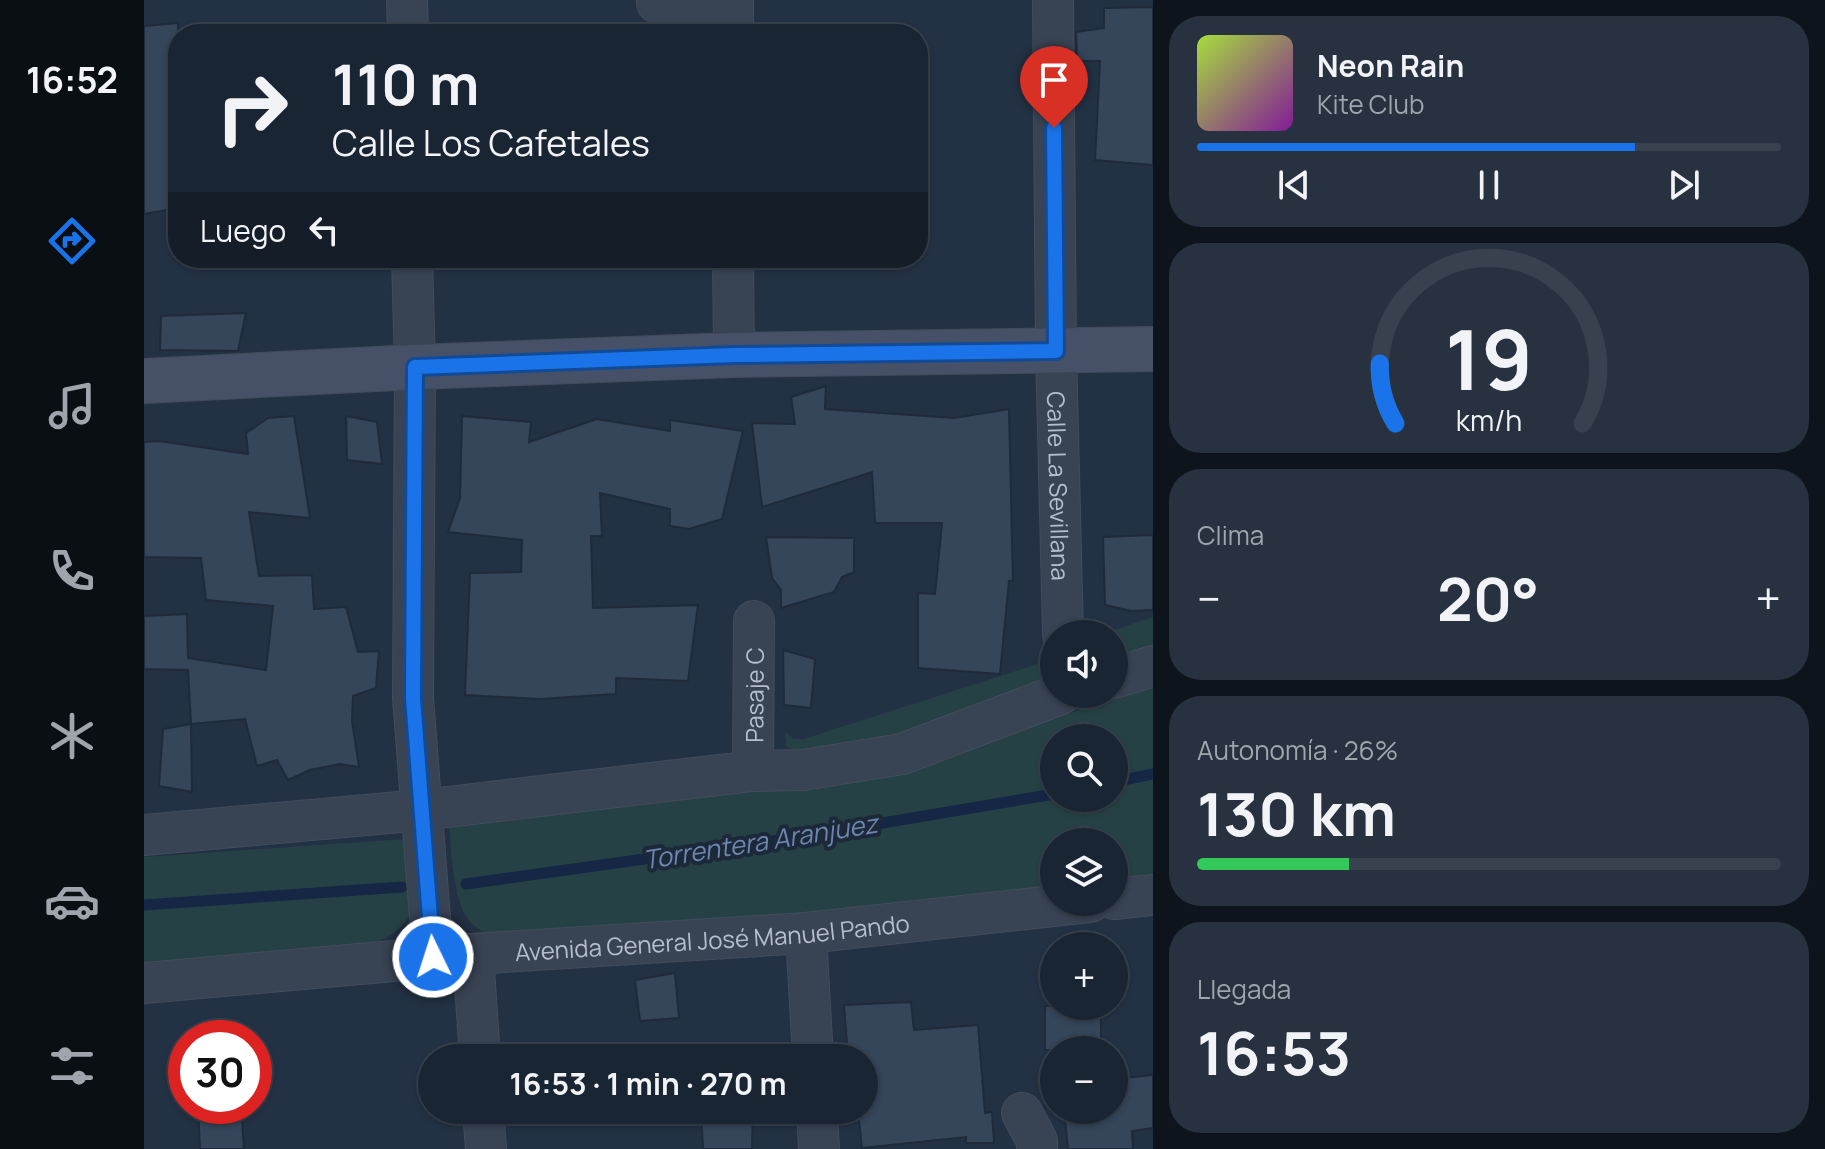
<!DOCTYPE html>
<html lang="es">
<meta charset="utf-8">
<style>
:root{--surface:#1a2533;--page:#27313f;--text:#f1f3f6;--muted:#9fa5ac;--line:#38424e;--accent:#1a73e8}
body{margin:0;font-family:Manrope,sans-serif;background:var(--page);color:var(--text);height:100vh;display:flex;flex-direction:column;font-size:30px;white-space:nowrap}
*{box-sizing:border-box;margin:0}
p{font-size:26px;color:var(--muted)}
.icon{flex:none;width:44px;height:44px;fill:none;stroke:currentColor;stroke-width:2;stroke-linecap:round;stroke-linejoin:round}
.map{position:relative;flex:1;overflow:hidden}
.side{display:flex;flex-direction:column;gap:16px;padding:16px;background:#0e141c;width:672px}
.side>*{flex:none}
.top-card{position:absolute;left:24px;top:24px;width:760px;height:244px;border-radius:32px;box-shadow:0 2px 6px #0004,0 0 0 2px var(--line);background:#1a2533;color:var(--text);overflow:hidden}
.tools{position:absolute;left:896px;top:620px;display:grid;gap:16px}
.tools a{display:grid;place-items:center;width:88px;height:88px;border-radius:50%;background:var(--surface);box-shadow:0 2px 6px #0004,0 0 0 2px var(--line);font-size:40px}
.speed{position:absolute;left:24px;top:1020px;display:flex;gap:16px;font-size:40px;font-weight:700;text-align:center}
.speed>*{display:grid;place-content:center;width:104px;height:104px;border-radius:50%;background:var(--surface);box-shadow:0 2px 6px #0004,0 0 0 2px var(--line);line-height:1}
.speed .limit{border:12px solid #d22;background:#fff;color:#111}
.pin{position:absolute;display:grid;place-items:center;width:68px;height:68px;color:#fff;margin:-82px -34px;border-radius:50% 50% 50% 0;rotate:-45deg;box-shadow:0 0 8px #0007}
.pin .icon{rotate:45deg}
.me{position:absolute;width:88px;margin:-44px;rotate:356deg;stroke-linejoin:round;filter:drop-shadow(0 0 6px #0008)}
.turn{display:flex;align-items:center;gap:28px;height:168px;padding:0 32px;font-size:36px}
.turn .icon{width:104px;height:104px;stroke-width:2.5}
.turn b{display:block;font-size:56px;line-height:68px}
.then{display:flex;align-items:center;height:76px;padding:0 32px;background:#0003;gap:16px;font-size:30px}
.big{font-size:60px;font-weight:700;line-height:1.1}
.side .card{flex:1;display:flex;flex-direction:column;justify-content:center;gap:12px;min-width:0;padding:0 28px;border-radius:32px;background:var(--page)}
.side .dial{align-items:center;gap:0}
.dial svg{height:208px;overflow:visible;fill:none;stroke:var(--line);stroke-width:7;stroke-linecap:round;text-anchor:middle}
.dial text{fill:var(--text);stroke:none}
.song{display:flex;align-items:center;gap:24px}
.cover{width:96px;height:96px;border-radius:12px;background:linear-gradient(135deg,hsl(80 70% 55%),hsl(290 70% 35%))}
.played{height:8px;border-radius:4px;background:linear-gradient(90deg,var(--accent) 75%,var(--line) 75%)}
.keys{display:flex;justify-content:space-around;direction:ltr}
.heat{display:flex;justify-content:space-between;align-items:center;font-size:44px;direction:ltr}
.charge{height:12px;border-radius:6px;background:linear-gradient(90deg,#34c759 26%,var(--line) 0)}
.trip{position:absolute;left:274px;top:1044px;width:460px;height:80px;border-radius:40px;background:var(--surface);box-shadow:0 2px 6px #0004,0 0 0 2px var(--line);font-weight:700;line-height:80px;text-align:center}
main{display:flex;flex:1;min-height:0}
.tabs{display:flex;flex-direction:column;width:144px;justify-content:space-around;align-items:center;background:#0a0f14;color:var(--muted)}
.tabs .icon{width:56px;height:56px}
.tabs .active{color:var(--accent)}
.tabs b{font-size:36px;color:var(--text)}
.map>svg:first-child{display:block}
.green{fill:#264145;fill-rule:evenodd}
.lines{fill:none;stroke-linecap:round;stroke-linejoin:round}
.stream{stroke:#152744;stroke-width:11}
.building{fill:#35455a;stroke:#1f2a3b;stroke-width:2}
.minor-casing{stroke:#424c5d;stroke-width:42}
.secondary-casing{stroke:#424c5d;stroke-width:46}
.minor{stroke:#384353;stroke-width:40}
.secondary{stroke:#465167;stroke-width:44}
.route-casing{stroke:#114b97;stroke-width:20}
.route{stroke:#1a73e8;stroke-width:14}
.labels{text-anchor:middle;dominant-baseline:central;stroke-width:8;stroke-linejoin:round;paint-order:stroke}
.street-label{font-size:24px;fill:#b5becd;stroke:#1d2839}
.water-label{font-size:26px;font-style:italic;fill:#6b87af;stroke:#1d2839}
</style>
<main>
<nav class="tabs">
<b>16:52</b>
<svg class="icon active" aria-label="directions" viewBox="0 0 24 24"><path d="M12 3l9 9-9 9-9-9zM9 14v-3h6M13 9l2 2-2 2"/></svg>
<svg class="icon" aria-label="music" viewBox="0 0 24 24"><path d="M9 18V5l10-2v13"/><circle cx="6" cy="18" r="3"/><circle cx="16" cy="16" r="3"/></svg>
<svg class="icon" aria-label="phone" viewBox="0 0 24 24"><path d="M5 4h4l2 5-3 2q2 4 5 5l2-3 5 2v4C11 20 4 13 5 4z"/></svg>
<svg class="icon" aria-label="climate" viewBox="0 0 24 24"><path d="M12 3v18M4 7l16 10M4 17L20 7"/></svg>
<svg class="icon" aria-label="car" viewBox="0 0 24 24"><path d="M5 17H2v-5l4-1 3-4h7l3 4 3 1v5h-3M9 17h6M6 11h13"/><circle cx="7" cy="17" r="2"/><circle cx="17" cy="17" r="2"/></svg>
<svg class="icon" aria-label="filters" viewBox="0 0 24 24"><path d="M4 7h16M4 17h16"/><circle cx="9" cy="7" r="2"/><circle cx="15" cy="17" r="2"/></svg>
</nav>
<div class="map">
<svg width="1009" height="1149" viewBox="0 0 1009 1149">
<rect width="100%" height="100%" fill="#233144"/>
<g class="green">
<path d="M1009,617V651L970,663V634H959Z"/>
<path d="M906,660V687C854,706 689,775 642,746L641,732L650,739H660Z"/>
<path d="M1009,684V880L970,884V842H910V891L644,919L356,938C344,934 332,930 324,919C306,895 306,825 303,794L758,773ZM910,738H970V798H910Z"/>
<path d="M261,839C263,856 271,901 265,916C258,931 239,939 225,946L0,962V857Z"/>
</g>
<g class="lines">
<g class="stream">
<path d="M970,782L1009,774"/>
<path d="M322,884L650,838L910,794"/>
<path d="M0,905L258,887"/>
</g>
</g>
<g class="building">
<path d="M1009,7V165L951,160L956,61H933L932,32L960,28V8Z"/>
<path d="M34,23V208L0,214V26Z"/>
<path d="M102,313L94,351L16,350L17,316Z"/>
<path d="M682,386L681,409L810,418L865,409L869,581H865L856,674L774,668V593L791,594L798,523H731L728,472L618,507L608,423L651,424L647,397Z"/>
<path d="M150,416L166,518L105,512L115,576L168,575L170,609L202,607L214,652L235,651L232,688L209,696L208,721L215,767L196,764L166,770L144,780L133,760L113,766L101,719L47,724L44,670L0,669V616L43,614L44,658L122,670L129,606L62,600L57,558L0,557V442L15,441L104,454L102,433L124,418Z"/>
<path d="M202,416L233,422L238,464L203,460Z"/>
<path d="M318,416L387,422L385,442L453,419L526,431V420L599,431L578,519L545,529L526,526V509L456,493L458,536H447L449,608L554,605L544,681L472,678V694L396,699L321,695L326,573L377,572L378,540L304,532L316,498Z"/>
<path d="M1009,535V610L987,611L961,605L959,537Z"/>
<path d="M622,537L710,538V572L698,577L690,592L637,608V590L628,578Z"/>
<path d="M639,650L671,659L667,708L640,705Z"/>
<path d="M47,724L48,792L15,786L19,729Z"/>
<path d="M531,973L535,1018L496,1021L491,980Z"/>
<path d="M767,1002L770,1030L834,1025L841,1113L848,1112L850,1143H822V1137L718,1148L714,1110H720V1058H704L700,1005Z"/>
<rect x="901" y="1006" width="56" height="44"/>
<path d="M610,1043V1058H554V1049Z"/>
<path d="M1009,1075V1128L988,1131L989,1149H924L920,1110H970V1079Z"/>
<path d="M54,1106H97L100,1149H56Z"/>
<path d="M557,1110H609L608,1149H559Z"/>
</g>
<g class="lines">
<defs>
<g id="minor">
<path d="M263,0L264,34"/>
<path id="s1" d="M909,0L912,351L919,634"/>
<path d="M513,3H589V34"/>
<path d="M268,258L271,367L269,698L289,957"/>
<path d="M589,258L590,355"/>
<path d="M970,678L1009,666"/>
<path id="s2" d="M609,771L610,621"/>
<path d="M0,835L278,810L609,771L659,770L758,754L917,694"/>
<path d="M970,899L1009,895"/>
<path d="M662,933L669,1058"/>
<path d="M329,954L336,1058"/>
<path id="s3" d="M0,983L329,954L662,933L946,902"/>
<path d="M339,1110L342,1149"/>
<path d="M673,1110L675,1149"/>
<path d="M878,1113L893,1141V1149"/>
</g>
<path id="secondary" d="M0,381L271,367L590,355L1009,349"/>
</defs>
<use href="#minor" class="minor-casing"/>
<use href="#secondary" class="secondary-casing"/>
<use href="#minor" class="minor"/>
<use href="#secondary" class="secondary"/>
</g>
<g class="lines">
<defs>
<path id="route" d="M289,957L269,698L271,367L590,355L912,351L910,128"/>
</defs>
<use href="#route" class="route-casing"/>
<use href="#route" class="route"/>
</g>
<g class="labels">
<g class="street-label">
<text stroke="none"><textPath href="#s1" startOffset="486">Calle La Sevillana</textPath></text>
<text stroke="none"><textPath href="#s2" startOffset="76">Pasaje C</textPath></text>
<text stroke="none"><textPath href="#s3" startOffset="570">Avenida General José Manuel Pando</textPath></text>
</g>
<g class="water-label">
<text transform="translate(616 841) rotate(-9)">Torrentera Aranjuez</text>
</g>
</g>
</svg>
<div class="tools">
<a><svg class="icon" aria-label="sound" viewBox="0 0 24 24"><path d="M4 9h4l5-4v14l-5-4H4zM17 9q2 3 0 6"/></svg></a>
<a><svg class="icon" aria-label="search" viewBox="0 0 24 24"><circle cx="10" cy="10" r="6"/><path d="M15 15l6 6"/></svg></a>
<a><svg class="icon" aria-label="layers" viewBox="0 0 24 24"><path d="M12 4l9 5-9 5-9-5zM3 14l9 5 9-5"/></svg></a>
<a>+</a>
<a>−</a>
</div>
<div class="speed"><div class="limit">30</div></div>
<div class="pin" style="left:910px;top:128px;background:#d93025"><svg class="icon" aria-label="arrive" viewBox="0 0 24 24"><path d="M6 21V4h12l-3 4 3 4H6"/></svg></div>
<svg class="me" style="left:289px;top:957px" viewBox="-20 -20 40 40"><circle r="17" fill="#1a73e8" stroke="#fff" stroke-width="3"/><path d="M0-11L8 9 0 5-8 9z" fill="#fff"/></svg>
<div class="trip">16:53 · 1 min · 270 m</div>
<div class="top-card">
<div class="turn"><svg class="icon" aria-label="right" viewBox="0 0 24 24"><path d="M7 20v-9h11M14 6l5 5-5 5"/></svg><div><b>110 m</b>Calle Los Cafetales</div></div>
<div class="then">Luego<svg class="icon" aria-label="left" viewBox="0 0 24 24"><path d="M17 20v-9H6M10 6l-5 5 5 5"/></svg></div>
</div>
</div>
<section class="side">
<div class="card">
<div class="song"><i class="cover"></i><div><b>Neon Rain</b><p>Kite Club</p></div></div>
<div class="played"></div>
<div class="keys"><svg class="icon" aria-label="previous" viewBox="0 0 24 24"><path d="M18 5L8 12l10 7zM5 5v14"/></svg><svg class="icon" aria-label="pause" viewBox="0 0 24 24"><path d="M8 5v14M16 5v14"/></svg><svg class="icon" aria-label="next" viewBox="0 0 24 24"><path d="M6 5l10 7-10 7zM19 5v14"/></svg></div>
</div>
<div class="card dial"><svg viewBox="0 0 100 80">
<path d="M14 69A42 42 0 1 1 86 69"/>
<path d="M14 69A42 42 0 0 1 8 46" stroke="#1a73e8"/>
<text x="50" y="56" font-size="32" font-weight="700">19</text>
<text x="50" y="72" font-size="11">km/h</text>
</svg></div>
<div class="card"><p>Clima</p>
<div class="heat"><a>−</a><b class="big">20°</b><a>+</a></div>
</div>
<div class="card"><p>Autonomía · 26%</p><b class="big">130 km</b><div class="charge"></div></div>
<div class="card"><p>Llegada</p><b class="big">16:53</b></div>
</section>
</main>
